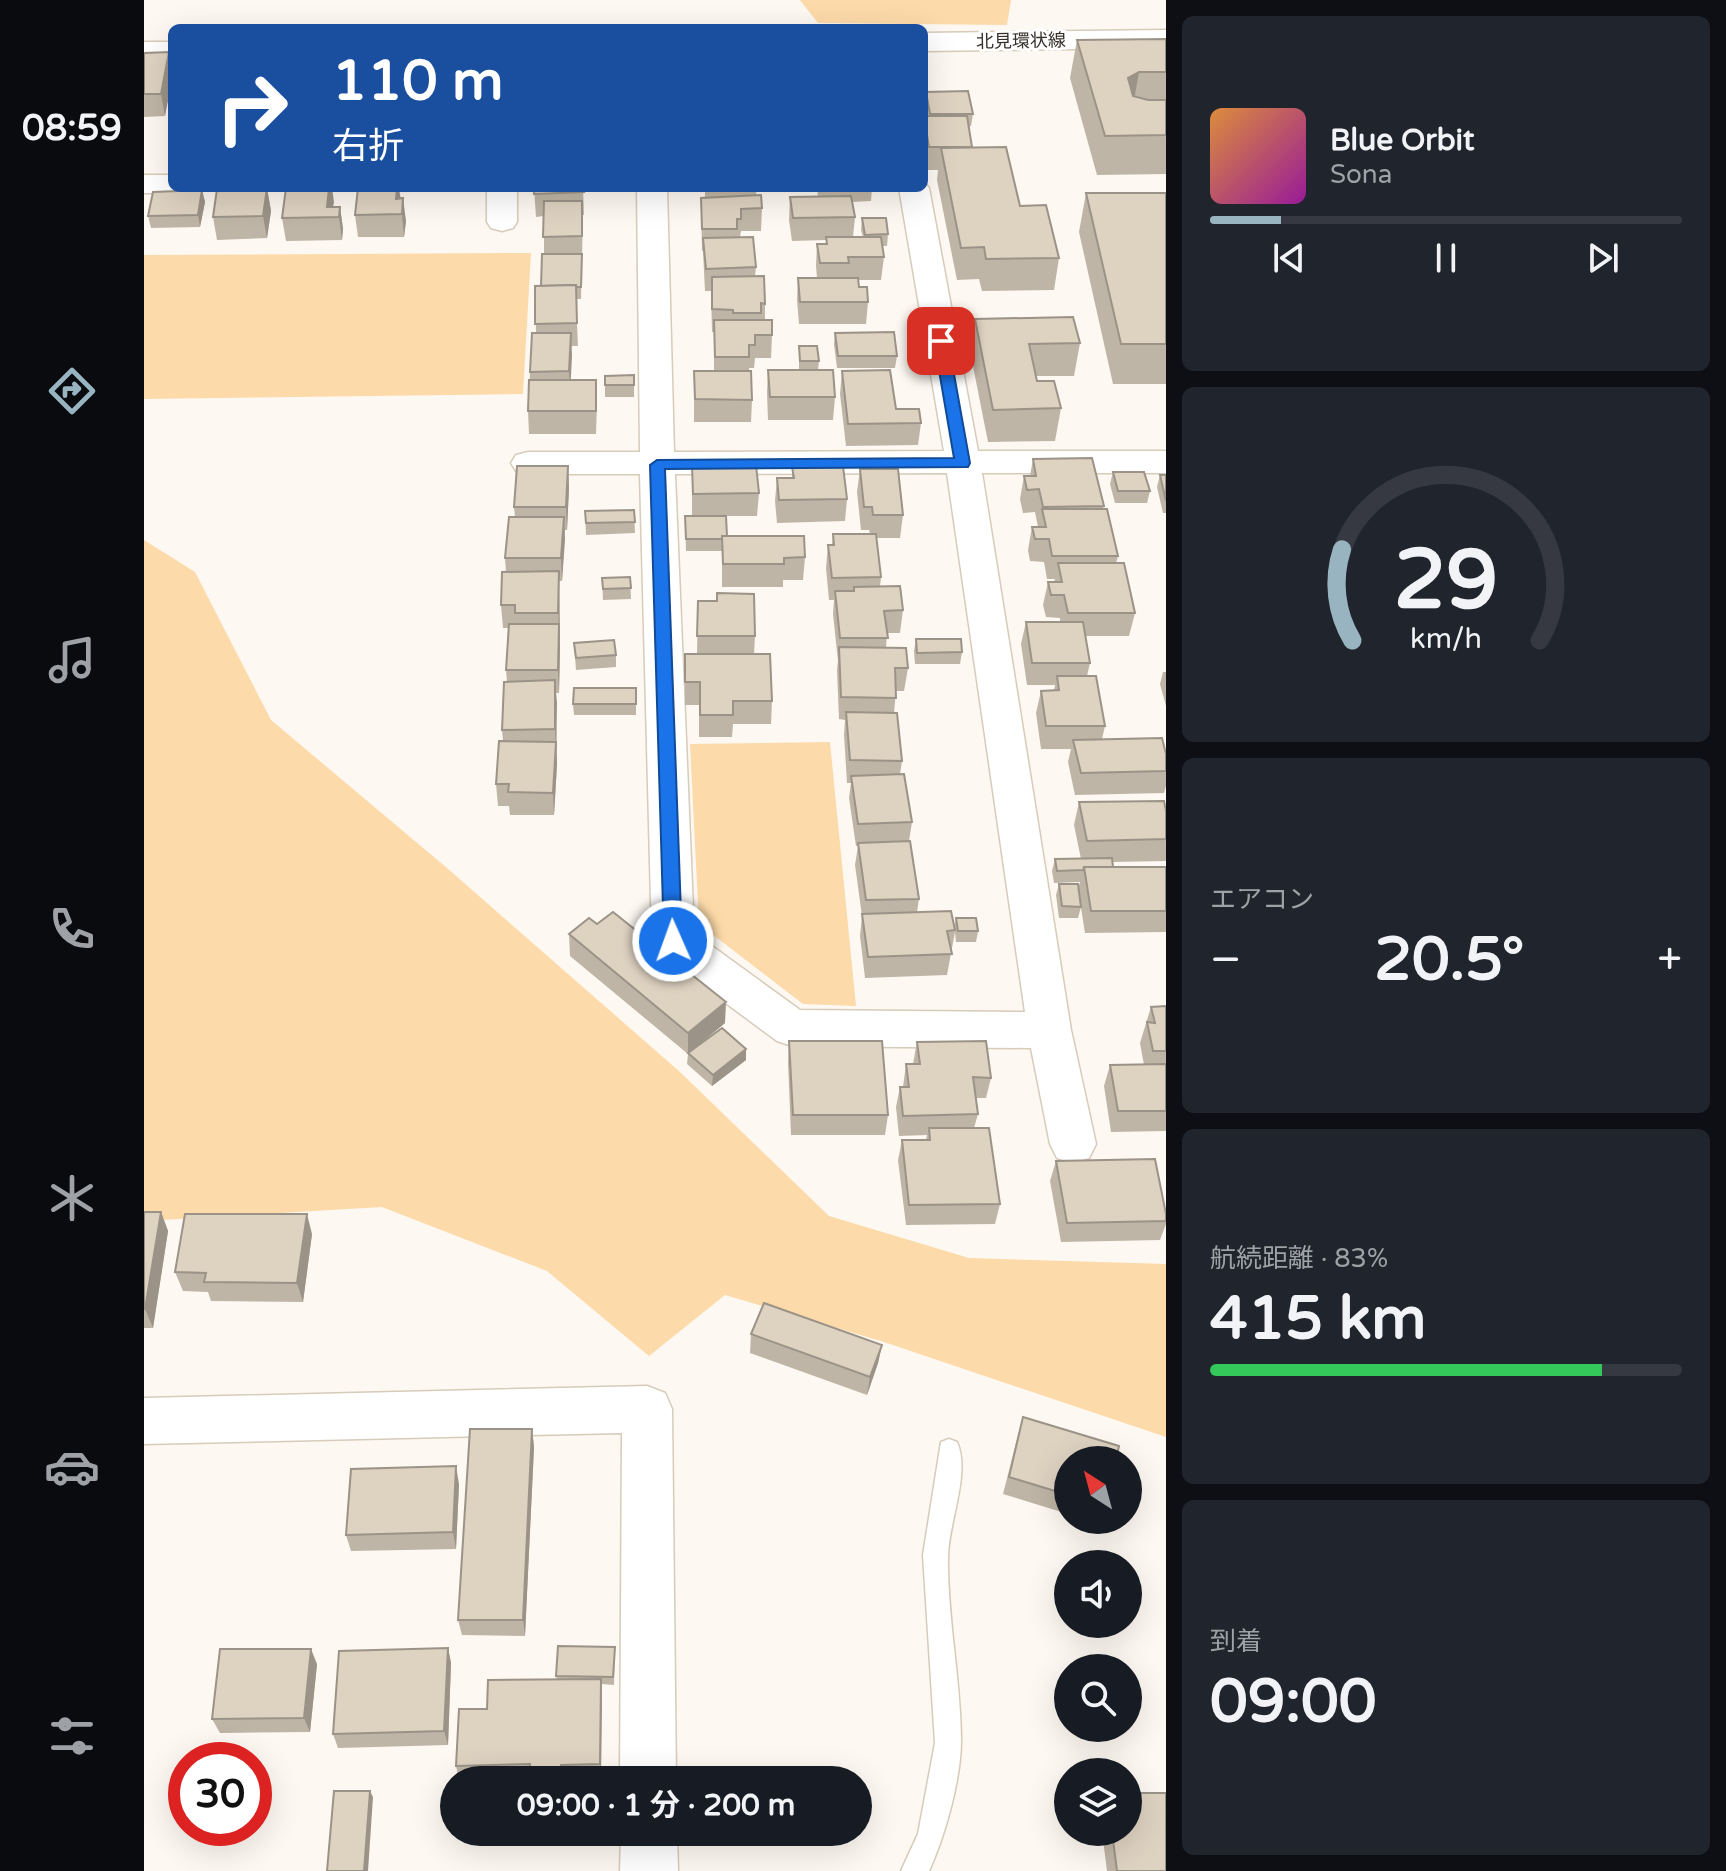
<!DOCTYPE html>
<html lang="ja">
<meta charset="utf-8">
<style>
:root{--surface:#171b24;--page:#20242c;--text:#f1f3f6;--muted:#9ea1a6;--line:#363941;--accent:#97b4c0}
body{margin:0;font-family:"Varela Round","Noto Sans JP",sans-serif;background:var(--page);color:var(--text);height:100vh;display:flex;flex-direction:column;font-size:30px;white-space:nowrap}
*{box-sizing:border-box;margin:0}
p{font-size:26px;color:var(--muted)}
.icon{flex:none;width:44px;height:44px;fill:none;stroke:currentColor;stroke-width:2;stroke-linecap:round;stroke-linejoin:round}
.map{position:relative;flex:1;overflow:hidden}
.drawer{display:flex;flex-direction:column;gap:16px;padding:16px;background:#0d0f14;width:560px}
.drawer>*{flex:none}
.banner{position:absolute;left:24px;top:24px;width:760px;height:168px;border-radius:12px;box-shadow:0 8px 32px #0002;background:#1a4fa0;color:#fff;overflow:hidden}
.needle{width:52px;rotate:324deg}
.fabs{position:absolute;left:910px;top:1446px;display:grid;gap:16px}
.fabs a{display:grid;place-items:center;width:88px;height:88px;border-radius:50%;background:var(--surface);box-shadow:0 8px 32px #0002;font-size:40px}
.speed{position:absolute;left:24px;top:1742px;display:flex;gap:16px;font-size:40px;font-weight:700;text-align:center}
.speed>*{display:grid;place-content:center;width:104px;height:104px;border-radius:50%;background:var(--surface);box-shadow:0 8px 32px #0002;line-height:1}
.speed .limit{border:12px solid #d22;background:#fff;color:#111}
.pin{position:absolute;display:grid;place-items:center;width:68px;height:68px;color:#fff;margin:-34px;border-radius:16px;box-shadow:0 4px 12px #0006}
.me{position:absolute;width:88px;margin:-44px;rotate:358deg;stroke-linejoin:round;filter:drop-shadow(0 0 6px #0008)}
.turn{display:flex;align-items:center;gap:28px;height:168px;padding:0 32px;font-size:36px}
.turn .icon{width:104px;height:104px;stroke-width:2.5}
.turn b{display:block;font-size:56px;line-height:68px}
.big{font-size:60px;font-weight:700;line-height:1.1}
.drawer .widget{flex:1;display:flex;flex-direction:column;justify-content:center;gap:12px;min-width:0;padding:0 28px;border-radius:12px;background:var(--page)}
.drawer .dial{align-items:center;gap:0}
.dial svg{height:208px;overflow:visible;fill:none;stroke:var(--line);stroke-width:7;stroke-linecap:round;text-anchor:middle}
.dial text{fill:var(--text);stroke:none}
.song{display:flex;align-items:center;gap:24px}
.cover{width:96px;height:96px;border-radius:12px;background:linear-gradient(135deg,hsl(30 70% 55%),hsl(300 70% 35%))}
.played{height:8px;border-radius:4px;background:linear-gradient(90deg,var(--accent) 15%,var(--line) 15%)}
.keys{display:flex;justify-content:space-around;direction:ltr}
.heat{display:flex;justify-content:space-between;align-items:center;font-size:44px;direction:ltr}
.charge{height:12px;border-radius:6px;background:linear-gradient(90deg,#34c759 83%,var(--line) 0)}
.trip{position:absolute;left:296px;top:1766px;width:432px;height:80px;border-radius:40px;background:var(--surface);box-shadow:0 8px 32px #0002;font-weight:700;line-height:80px;text-align:center}
main{display:flex;flex:1;min-height:0}
.dock{display:flex;flex-direction:column;width:144px;justify-content:space-around;align-items:center;background:#090b0e;color:var(--muted)}
.dock .icon{width:56px;height:56px}
.dock .active{color:var(--accent)}
.dock b{font-size:36px;color:var(--text)}
.map>svg:first-child{display:block}
.green{fill:#fddaa9}
.lines{fill:none;stroke-linecap:round;stroke-linejoin:round}
.service-casing{stroke:#d7cbba;stroke-width:3}
.minor-casing{stroke:#d7cbba;stroke-width:3}
.secondary-casing{stroke:#d7cbba;stroke-width:3}
.service{fill:#fff;fill-rule:evenodd}
.minor{fill:#fff;fill-rule:evenodd}
.secondary{fill:#fff;fill-rule:evenodd}
.wall{fill:#bfb5a6}
.shaded-wall{fill:#9b9387}
.building{fill:#ded2c1;stroke:#9b9387;stroke-width:2}
.route{fill:#1a73e8;stroke:#114b97;stroke-width:2}
.labels{text-anchor:middle;dominant-baseline:central;stroke-width:6;stroke-linejoin:round;paint-order:stroke}
.far-street-label{font-size:18px;fill:#342f29;stroke:#fff}
</style>
<main>
<nav class="dock">
<b>08:59</b>
<svg class="icon active" aria-label="directions" viewBox="0 0 24 24"><path d="M12 3l9 9-9 9-9-9zM9 14v-3h6M13 9l2 2-2 2"/></svg>
<svg class="icon" aria-label="music" viewBox="0 0 24 24"><path d="M9 18V5l10-2v13"/><circle cx="6" cy="18" r="3"/><circle cx="16" cy="16" r="3"/></svg>
<svg class="icon" aria-label="phone" viewBox="0 0 24 24"><path d="M5 4h4l2 5-3 2q2 4 5 5l2-3 5 2v4C11 20 4 13 5 4z"/></svg>
<svg class="icon" aria-label="climate" viewBox="0 0 24 24"><path d="M12 3v18M4 7l16 10M4 17L20 7"/></svg>
<svg class="icon" aria-label="car" viewBox="0 0 24 24"><path d="M5 17H2v-5l4-1 3-4h7l3 4 3 1v5h-3M9 17h6M6 11h13"/><circle cx="7" cy="17" r="2"/><circle cx="17" cy="17" r="2"/></svg>
<svg class="icon" aria-label="filters" viewBox="0 0 24 24"><path d="M4 7h16M4 17h16"/><circle cx="9" cy="7" r="2"/><circle cx="15" cy="17" r="2"/></svg>
</nav>
<div class="map">
<svg width="1022" height="1871" viewBox="0 0 1022 1871">
<rect width="100%" height="100%" fill="#fdf8f1"/>
<g class="green">
<path d="M656,0H867L863,25L674,23Z"/>
<path d="M387,253L379,394L0,399V255Z"/>
<path d="M0,540L51,572L127,720L303,868L536,1072L685,1216L825,1258L1022,1264V1437L740,1342L581,1295L505,1356L403,1271L238,1207L0,1221Z"/>
<path d="M686,742L712,1006L659,1004L555,924L546,744Z"/>
</g>
<g class="lines">
<defs>
<path id="service" d="M805,1439L813,1442C827,1473 804,1524 804,1557C803,1618 817,1679 817,1741C817,1779 801,1836 785,1871H757L774,1834L791,1743L779,1555L797,1442Z"/>
<g id="minor">
<path d="M0,175H28V188H40L28,193H0Z"/>
<path d="M780,182L785,188L834,451H1022V473H838L927,1030L952,1144L945,1158L929,1163L913,1158L906,1144L887,1048L648,1046L633,1041L514,953L508,941L496,474H384L372,471L367,463L372,455L384,452H496L493,188H523L530,452L800,451L755,188H780ZM803,473L881,1012L656,1010L550,933L531,474Z"/>
<path d="M343,188H373V222L369,228L358,231L347,228L343,222Z"/>
<path d="M503,1386L521,1393L528,1409L532,1780H476L478,1433L0,1444V1398Z"/>
<path d="M477,1832H533L534,1871H476Z"/>
</g>
<g id="secondary">
<path d="M1022,30V48L780,51V33Z"/>
<rect x="0" y="42" width="28" height="18"/>
</g>
</defs>
<use href="#service" class="service-casing"/>
<use href="#minor" class="minor-casing"/>
<use href="#secondary" class="secondary-casing"/>
<use href="#service" class="service"/>
<use href="#minor" class="minor"/>
<use href="#secondary" class="secondary"/>
</g>
<g class="wall">
<path d="M1022,39V174L953,175L926,78L933,40Z"/>
<path d="M0,53L28,68L21,116L0,117Z"/>
<path d="M782,92L829,114L827,126H825L828,148L876,206L915,258L910,290L838,291L835,279L813,280L793,180L794,170H782L780,155V118L783,116L781,103Z"/>
<path d="M123,188L127,211L123,238L73,240L69,217Z"/>
<path d="M142,188H188L189,207H196L199,229L198,240L142,241L138,218Z"/>
<path d="M390,188H439L440,215H439L437,299H432L434,346H427L426,380L453,402L452,434H385L384,411L386,372L392,333L391,286H397L400,254V216L392,217Z"/>
<path d="M561,188H613L612,195L618,208L617,231H597L596,237L612,267L611,276L621,304V320L628,335L627,358H611L610,368H605L608,400L607,422H550V371H570V332H568L567,291H561L559,251H558L557,198H561Z"/>
<path d="M673,188H728L727,201L708,202L711,217L709,237H719L717,230L718,218L744,234L743,246H738L740,257L737,280H714L715,287L724,302L722,324H655L653,300L654,278H673L672,266L673,244H682V240L648,241L645,220L646,197H674Z"/>
<path d="M58,190L61,202L56,227L7,228L4,216Z"/>
<path d="M942,193H1022V384H969L935,232Z"/>
<path d="M256,199L262,221L260,237H214L211,215Z"/>
<path d="M831,319L936,343L930,376H892L893,381L917,408L911,441L844,442L826,351Z"/>
<path d="M691,333L753,356L751,368H693L690,344Z"/>
<path d="M655,346L675,361L674,370L691,397L689,420H624L623,393L624,370H655Z"/>
<path d="M698,371L752,409L777,423L774,445L702,446L696,394Z"/>
<path d="M490,375V397H461V376Z"/>
<path d="M889,459L960,506L959,509L974,556L972,563L991,613L985,636H941L946,663L943,676L961,726L958,739L1022,754V786L1020,793L931,795L924,762L927,749H897L892,713L897,691H910L911,685H883L877,644L882,622H916V618L902,617L899,605L904,582H910L911,579H903L900,562L886,561L884,550L888,527H894L891,512L879,513L876,499L880,476H886Z"/>
<path d="M424,466L425,488L423,530H421L418,581H415L416,647L415,693H412L413,764L410,815H366L365,806H354L352,784L359,741L358,730L363,682L362,670L364,628H359L357,605L362,572L361,558L371,517L370,507Z"/>
<path d="M548,466L615,493L613,516H582L583,536L661,557L659,580H639V587H578V551H542L541,516H548Z"/>
<path d="M648,467L703,499L701,521L633,523L631,501L633,478H648Z"/>
<path d="M716,469L759,515L756,538H732L737,577L736,587L759,610L756,633H743L742,648L764,668L760,691H752L750,713L758,761L756,774L768,822L765,841L775,899L773,912L810,929L812,918L834,931L832,942H812L811,932L803,975L721,978L716,936L718,916L711,865L714,846H712L705,798L707,783H703L700,735L701,720L695,719L693,670L694,661L689,614L690,600H685L682,568L684,545H688L689,534H726L725,530H717L713,492Z"/>
<path d="M969,472L1006,491L1003,503H971L966,484Z"/>
<path d="M1016,475H1022V513H1019L1013,487Z"/>
<path d="M490,510L491,533L442,535L441,511Z"/>
<path d="M486,577L487,599L459,600L458,578Z"/>
<path d="M554,601L611,636L610,654L628,701L627,724H589L588,737H555V705H541V654H553Z"/>
<path d="M772,639L818,652L816,664H771L770,651Z"/>
<path d="M430,643L472,655V667L432,670Z"/>
<path d="M1019,672H1022V706L1016,684Z"/>
<path d="M492,688V715H430L429,704Z"/>
<path d="M935,802L1022,811V861L968,862L969,867H1022V932L941,933L934,889L936,882L910,883L908,871L911,859H937L930,825Z"/>
<path d="M915,884L937,907L934,918H915L912,895Z"/>
<path d="M425,934L581,1023L555,1044L602,1049V1060L568,1086L543,1064L544,1054L426,956Z"/>
<path d="M1022,1006V1131L967,1132L960,1086L966,1065H1000L996,1043L1007,1007Z"/>
<path d="M645,1041L744,1115L741,1135H647L644,1062Z"/>
<path d="M773,1042L847,1078L842,1098H831L834,1114L830,1128L856,1204L851,1224L762,1225L754,1160L758,1140H782L783,1135L755,1136L752,1107L756,1087H759L762,1064H769Z"/>
<path d="M912,1161L1022,1214V1224L1016,1240L917,1242L906,1181Z"/>
<path d="M0,1212H17L24,1231L9,1328H0Z"/>
<path d="M168,1234L159,1302L67,1301L64,1292L39,1291L31,1272Z"/>
<path d="M607,1334L738,1345L734,1363L723,1395L606,1353Z"/>
<path d="M879,1417L924,1460V1514L859,1494L874,1435Z"/>
<path d="M388,1429L390,1447L381,1636L318,1635L314,1620Z"/>
<path d="M315,1484L312,1549L207,1551L202,1535Z"/>
<path d="M944,1520H957L955,1524Z"/>
<path d="M471,1647L470,1685L457,1684V1778H418V1780H385V1778L315,1779L312,1766L343,1709L413,1680L412,1676Z"/>
<path d="M304,1648L307,1663L304,1745L194,1748L189,1734Z"/>
<path d="M173,1664L166,1732L76,1733L68,1719Z"/>
<path d="M958,1832H984L1022,1871H963Z"/>
</g>
<g class="shaded-wall">
<path d="M25,52L28,68V81L21,116L17,94Z"/>
<path d="M995,72L988,111L984,78Z"/>
<path d="M123,188L127,211L123,238L119,216Z"/>
<path d="M185,188H188L190,202L187,218L183,207Z"/>
<path d="M253,188H255L257,201L252,199Z"/>
<path d="M58,190L61,202L56,227L54,215Z"/>
<path d="M259,198L262,221L260,237L258,214Z"/>
<path d="M196,207L199,229L198,240L195,217Z"/>
<path d="M427,333L428,356L426,394L425,371Z"/>
<path d="M424,466L425,488L423,530L422,507Z"/>
<path d="M420,517L421,540L418,581L417,558Z"/>
<path d="M415,571L416,647L415,693L414,670Z"/>
<path d="M411,680L413,703L412,751L411,729Z"/>
<path d="M412,742L413,764L410,815L409,793Z"/>
<path d="M582,1002L581,1023L544,1054V1033Z"/>
<path d="M602,1049V1060L568,1086L569,1075Z"/>
<path d="M17,1212L24,1231L9,1328L1,1309Z"/>
<path d="M163,1214L168,1234L159,1302L153,1283Z"/>
<path d="M738,1345L734,1363L723,1395L726,1377Z"/>
<path d="M388,1429L390,1447L381,1636L379,1620Z"/>
<path d="M312,1466L315,1484L312,1549L309,1532Z"/>
<path d="M304,1648L307,1663L304,1745L300,1731Z"/>
<path d="M167,1649L173,1664L166,1732L160,1718Z"/>
<path d="M457,1679L458,1694L457,1778L456,1764Z"/>
<path d="M226,1791L229,1797L224,1871H220Z"/>
</g>
<g class="building">
<path d="M1022,39V72H995L984,78L989,96L1004,100H1022V135L961,136L933,40Z"/>
<path d="M25,52L17,94H0V53Z"/>
<path d="M824,91L829,114H786L782,92Z"/>
<path d="M780,116H823L828,147H785Z"/>
<path d="M862,147L876,206L902,205L915,258L842,259L840,247L817,248L797,148Z"/>
<path d="M123,188L119,216L69,217L73,189Z"/>
<path d="M142,188H185L183,207H196L195,217L138,218Z"/>
<path d="M214,188H253L252,199L259,198L258,214L211,215Z"/>
<path d="M390,188H439L440,192L390,194Z"/>
<rect x="675" y="188" width="53" height="2"/>
<path d="M58,190L54,215L4,216L9,192Z"/>
<path d="M942,193H1022V344H977Z"/>
<path d="M617,195L618,208L597,209V219H593V229H558L557,198Z"/>
<path d="M707,196L711,217L649,218L646,197Z"/>
<path d="M400,201H438V236L399,237Z"/>
<path d="M718,218H742L744,234L721,235Z"/>
<path d="M609,237L612,267L562,269L559,238Z"/>
<path d="M682,237H737L740,257H704L705,263H676L673,244H683Z"/>
<path d="M398,254H438L437,287H432V285L397,286Z"/>
<path d="M620,276L621,304L617,303V313H589V310L568,309V277Z"/>
<path d="M654,278H714L715,287H723L724,302H656Z"/>
<path d="M432,285L433,323L391,324V286Z"/>
<path d="M929,317L936,343L885,344L893,381H910L917,408L849,410L831,319Z"/>
<path d="M570,320H628V335H611V345H605V357H571Z"/>
<path d="M750,332L753,356H694L691,333Z"/>
<path d="M388,333H427L425,371L386,372Z"/>
<path d="M655,346H673L675,361H656Z"/>
<path d="M624,370H689L691,397H626Z"/>
<path d="M746,370L752,409H775L777,423L704,424L698,371Z"/>
<path d="M550,371H607L608,400L551,399Z"/>
<path d="M490,375V385H461V376Z"/>
<path d="M385,380H452V411H384Z"/>
<path d="M948,458L960,506L899,507L895,489L883,490L880,476H892L889,459Z"/>
<path d="M612,465L615,493L549,494L548,466Z"/>
<path d="M373,466H424L422,507H370Z"/>
<path d="M699,466L703,499L635,500L633,478H650L648,467Z"/>
<path d="M716,469H754L759,515H729L728,507H720Z"/>
<path d="M969,472H1000L1006,491H974Z"/>
<path d="M1016,475H1022V501Z"/>
<path d="M898,509H963L974,556H908L905,539H891L888,527H902Z"/>
<path d="M490,510L491,522L442,523L441,511Z"/>
<path d="M541,516H582L583,536H578V539H542Z"/>
<path d="M365,517H420L417,558H361Z"/>
<path d="M689,534H732L737,577L688,578L684,545H690Z"/>
<path d="M578,536H660L661,557L640,558V564H579Z"/>
<path d="M914,563H980L991,613H924L920,595H907L904,582H918Z"/>
<path d="M415,571L414,613H371V605H357L358,572Z"/>
<path d="M486,577L487,588L459,589L458,578Z"/>
<path d="M756,586L759,610L740,611L744,638H696L691,591H710V587Z"/>
<path d="M573,593L610,594L611,636H553L554,601H573Z"/>
<path d="M882,622H939L946,663H888Z"/>
<path d="M365,624H415L414,670H362Z"/>
<path d="M772,639H817L818,652L773,653Z"/>
<path d="M470,640L472,655L432,658L430,643Z"/>
<path d="M695,647L762,648L764,668H751L752,698L697,697Z"/>
<path d="M541,654H626L628,701H589V715H556V682H541Z"/>
<path d="M913,676H952L961,726H902L897,691L915,690Z"/>
<path d="M411,680V729L358,730L360,682Z"/>
<path d="M430,688H492V704H429Z"/>
<path d="M702,712L753,713L758,761L706,760Z"/>
<path d="M1018,738L1022,754V771L937,773L929,740Z"/>
<path d="M355,741L412,742L409,793L364,792L365,784H352Z"/>
<path d="M760,774L768,822L714,824L707,776Z"/>
<path d="M1020,801L1022,811V839L943,841L935,802Z"/>
<path d="M766,841L775,899L722,900L714,843Z"/>
<path d="M968,858L969,867H940L939,870L913,871L911,859Z"/>
<path d="M940,867H1022V911H947Z"/>
<path d="M915,884H934L937,907L918,906Z"/>
<path d="M807,911L811,930L803,931L808,954L724,957L718,914Z"/>
<path d="M469,912L582,1002L544,1033L425,934L445,918L453,924Z"/>
<path d="M812,918H832L834,931H814Z"/>
<path d="M1022,1006V1051H1009L1003,1022L1011,1023L1007,1007Z"/>
<path d="M578,1028L602,1049L569,1075L544,1053Z"/>
<path d="M645,1041H738L744,1115H649Z"/>
<path d="M842,1041L847,1078L829,1077L834,1114L759,1116L756,1087H765L762,1064H776L773,1042Z"/>
<path d="M1022,1064V1111H974L966,1065Z"/>
<path d="M785,1128H845L856,1204L765,1205L758,1140H786Z"/>
<path d="M1011,1159L1022,1214V1221L923,1223L912,1161Z"/>
<path d="M0,1212H17L1,1309H0Z"/>
<path d="M41,1214H163L153,1283L60,1282L62,1273L31,1272Z"/>
<path d="M620,1303L738,1345L726,1377L607,1334Z"/>
<path d="M879,1417L975,1446L972,1460H924V1495L865,1477Z"/>
<path d="M326,1429H388L379,1620H314Z"/>
<path d="M312,1466L309,1532L202,1535L207,1469Z"/>
<path d="M414,1646L471,1647L469,1677L412,1676Z"/>
<path d="M304,1648L300,1731L189,1734L195,1651Z"/>
<path d="M76,1649H167L160,1718L68,1719Z"/>
<path d="M457,1679L456,1764L417,1765L416,1780H385L386,1764L312,1766L315,1709H343L344,1680Z"/>
<path d="M190,1791H226L220,1871H183Z"/>
<path d="M984,1793H1022V1871H973L968,1832H984Z"/>
</g>
<path class="route" d="M797,337L804,341L826,463L824,467L521,469L538,941L535,946H523L520,941L506,465L513,460L810,458L790,341Z"/>
<g class="labels">
<g class="far-street-label">
<text transform="translate(877 41) rotate(-1)">北見環状線</text>
</g>
</g>
</svg>
<div class="fabs">
<a><svg class="needle" viewBox="-14 -14 28 28"><path d="M0-13l5 13h-10z" fill="#e53935"/><path d="M0 13l5-13h-10z" fill="#9ea1a6"/></svg></a>
<a><svg class="icon" aria-label="sound" viewBox="0 0 24 24"><path d="M4 9h4l5-4v14l-5-4H4zM17 9q2 3 0 6"/></svg></a>
<a><svg class="icon" aria-label="search" viewBox="0 0 24 24"><circle cx="10" cy="10" r="6"/><path d="M15 15l6 6"/></svg></a>
<a><svg class="icon" aria-label="layers" viewBox="0 0 24 24"><path d="M12 4l9 5-9 5-9-5zM3 14l9 5 9-5"/></svg></a>
</div>
<div class="speed"><div class="limit">30</div></div>
<div class="pin" style="left:797px;top:341px;background:#d93025"><svg class="icon" aria-label="arrive" viewBox="0 0 24 24"><path d="M6 21V4h12l-3 4 3 4H6"/></svg></div>
<svg class="me" style="left:529px;top:941px" viewBox="-20 -20 40 40"><circle r="17" fill="#1a73e8" stroke="#fff" stroke-width="3"/><path d="M0-11L8 9 0 5-8 9z" fill="#fff"/></svg>
<div class="trip">09:00 · 1 分 · 200 m</div>
<div class="banner">
<div class="turn"><svg class="icon" aria-label="right" viewBox="0 0 24 24"><path d="M7 20v-9h11M14 6l5 5-5 5"/></svg><div><b>110 m</b>右折</div></div>
</div>
</div>
<section class="drawer">
<div class="widget">
<div class="song"><i class="cover"></i><div><b>Blue Orbit</b><p>Sona</p></div></div>
<div class="played"></div>
<div class="keys"><svg class="icon" aria-label="previous" viewBox="0 0 24 24"><path d="M18 5L8 12l10 7zM5 5v14"/></svg><svg class="icon" aria-label="pause" viewBox="0 0 24 24"><path d="M8 5v14M16 5v14"/></svg><svg class="icon" aria-label="next" viewBox="0 0 24 24"><path d="M6 5l10 7-10 7zM19 5v14"/></svg></div>
</div>
<div class="widget dial"><svg viewBox="0 0 100 80">
<path d="M14 69A42 42 0 1 1 86 69"/>
<path d="M14 69A42 42 0 0 1 10 34" stroke="#97b4c0"/>
<text x="50" y="56" font-size="32" font-weight="700">29</text>
<text x="50" y="72" font-size="11">km/h</text>
</svg></div>
<div class="widget"><p>エアコン</p>
<div class="heat"><a>−</a><b class="big">20.5°</b><a>+</a></div>
</div>
<div class="widget"><p>航続距離 · 83%</p><b class="big">415 km</b><div class="charge"></div></div>
<div class="widget"><p>到着</p><b class="big">09:00</b></div>
</section>
</main>
